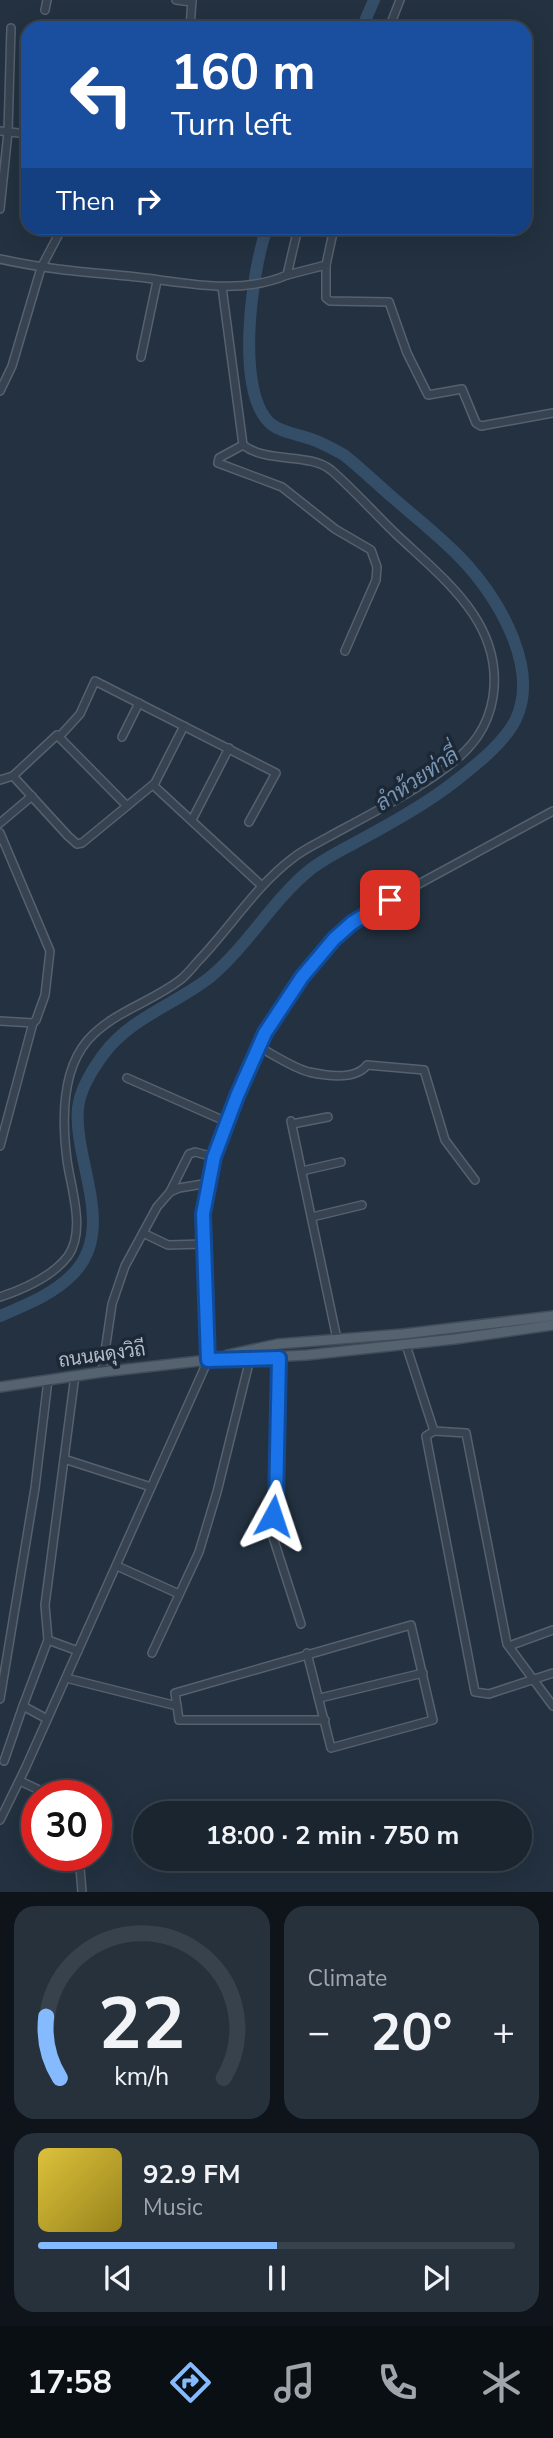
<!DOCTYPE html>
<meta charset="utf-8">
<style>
:root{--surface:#1a2530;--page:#27313c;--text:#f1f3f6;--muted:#9fa5ab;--line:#38424c;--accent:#85bbfe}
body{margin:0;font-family:"Nunito Sans",Sarabun,sans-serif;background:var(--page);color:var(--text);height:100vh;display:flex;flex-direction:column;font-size:26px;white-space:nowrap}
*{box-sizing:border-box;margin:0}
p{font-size:23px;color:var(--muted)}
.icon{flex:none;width:38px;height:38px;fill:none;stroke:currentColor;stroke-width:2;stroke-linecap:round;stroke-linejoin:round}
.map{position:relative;height:1892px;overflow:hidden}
.details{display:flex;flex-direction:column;gap:14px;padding:14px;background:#0e141a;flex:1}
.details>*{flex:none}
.top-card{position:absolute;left:21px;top:21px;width:511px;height:214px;border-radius:21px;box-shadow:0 7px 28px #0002,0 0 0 2px var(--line);background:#1a4fa0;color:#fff;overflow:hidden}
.speed{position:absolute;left:21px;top:1780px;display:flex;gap:14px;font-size:35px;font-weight:700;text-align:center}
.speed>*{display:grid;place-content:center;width:91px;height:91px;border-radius:50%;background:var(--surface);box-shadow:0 7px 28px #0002,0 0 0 2px var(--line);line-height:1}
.speed .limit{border:10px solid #d22;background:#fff;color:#111}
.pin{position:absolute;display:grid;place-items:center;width:60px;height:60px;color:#fff;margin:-30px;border-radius:14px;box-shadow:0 4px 10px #0006}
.me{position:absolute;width:77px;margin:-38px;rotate:5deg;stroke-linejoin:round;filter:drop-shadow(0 0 5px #0008)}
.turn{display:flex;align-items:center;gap:24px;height:147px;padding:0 35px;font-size:32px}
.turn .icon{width:91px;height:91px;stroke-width:2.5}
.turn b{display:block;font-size:49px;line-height:60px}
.then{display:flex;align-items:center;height:66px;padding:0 35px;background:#0003;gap:14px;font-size:26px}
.big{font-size:52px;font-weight:700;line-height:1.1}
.details .tile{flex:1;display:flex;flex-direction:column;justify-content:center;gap:10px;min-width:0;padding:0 24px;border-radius:21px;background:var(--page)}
.details .dial{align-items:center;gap:0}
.dial svg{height:182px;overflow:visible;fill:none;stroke:var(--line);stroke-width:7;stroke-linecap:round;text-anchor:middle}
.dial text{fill:var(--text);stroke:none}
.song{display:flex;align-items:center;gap:21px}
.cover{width:84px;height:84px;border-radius:10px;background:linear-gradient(135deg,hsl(50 70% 55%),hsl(50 70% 35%))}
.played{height:7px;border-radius:4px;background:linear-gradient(90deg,var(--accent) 50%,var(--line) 50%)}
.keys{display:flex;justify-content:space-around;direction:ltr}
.heat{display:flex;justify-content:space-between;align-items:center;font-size:38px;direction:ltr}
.details .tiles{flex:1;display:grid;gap:14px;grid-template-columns:1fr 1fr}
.tile:last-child{grid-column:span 2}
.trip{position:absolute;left:133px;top:1801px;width:399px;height:70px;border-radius:35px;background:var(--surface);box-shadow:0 7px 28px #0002,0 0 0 2px var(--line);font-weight:700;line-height:70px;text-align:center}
.dock{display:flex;height:112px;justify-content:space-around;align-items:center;background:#0a0f13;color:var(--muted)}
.dock .icon{width:49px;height:49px}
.dock .on{color:var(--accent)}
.dock b{font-size:32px;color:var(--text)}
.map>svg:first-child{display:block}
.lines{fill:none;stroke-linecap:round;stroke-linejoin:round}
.river{stroke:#354e68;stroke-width:12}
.minor-casing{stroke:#55616e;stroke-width:10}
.major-casing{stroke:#414c59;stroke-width:12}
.minor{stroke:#374350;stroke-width:7}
.major{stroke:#556270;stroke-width:9}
.route-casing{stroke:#114b97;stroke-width:18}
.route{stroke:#1a73e8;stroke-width:12}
.labels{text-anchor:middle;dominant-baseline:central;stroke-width:7;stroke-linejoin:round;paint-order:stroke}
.street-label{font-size:19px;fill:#b4becb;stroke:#1c2835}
.water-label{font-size:21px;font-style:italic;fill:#7996b4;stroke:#1c2835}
</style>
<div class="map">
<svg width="553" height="1892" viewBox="0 0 553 1892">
<rect width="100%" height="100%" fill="#233140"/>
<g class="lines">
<g class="river">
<path d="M362,28L374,0"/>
<path d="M0,1316C25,1305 52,1295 72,1275C118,1230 73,1161 78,1108C80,1089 92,1070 103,1055C130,1018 174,1005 209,978C248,946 273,899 311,869C327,857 344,849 362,839C395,821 429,802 458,779C478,763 505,742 516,719C539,669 501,604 469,567C448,543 422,523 398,502C380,487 363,470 344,455C333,449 323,443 311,439C298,434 282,433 271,424C234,392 252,269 267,228"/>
</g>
<defs>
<g id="minor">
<path d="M176,0L192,2"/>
<path d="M45,10L47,0"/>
<path d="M190,28L192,0"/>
<path d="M389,28L400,0"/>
<path d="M0,131L28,134"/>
<path d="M0,209L8,132L11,28"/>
<path d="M334,228L326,265V298L330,301L389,302L407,353L428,395L462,389L476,423L481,426L553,413"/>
<path d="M0,259C44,269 83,272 128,276C180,281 236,297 287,275L298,228"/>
<path d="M287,275L326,265"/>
<path d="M222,287L243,445L219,458L218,463L282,487L335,529L371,550L377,567L376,580L345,651"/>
<path d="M141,357L157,281"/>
<path d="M0,391L12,366L41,268L62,228"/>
<path d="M59,737L80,714L95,681L276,773L249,822"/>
<path d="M122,737L139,703"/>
<path d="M13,776L68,836L77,844L82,843L155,783L184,726"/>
<path d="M0,780L13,776L57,735L127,806"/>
<path d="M153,785L262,886"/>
<path d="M192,820L229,748"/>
<path d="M0,823L32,796"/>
<path d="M0,833L50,951L45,995L36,1020L33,1023"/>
<path d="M0,1021L33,1023L0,1146"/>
<path d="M259,1047C274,1055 293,1068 309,1072C327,1076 356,1080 367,1065L424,1070L445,1140L475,1180"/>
<path d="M127,1078L227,1122"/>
<path d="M291,1121L337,1339"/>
<path d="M292,1124L328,1117"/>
<path d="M302,1171L341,1162"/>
<path d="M170,1192L189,1154L195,1152L214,1157"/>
<path d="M312,1217L362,1205"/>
<path d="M143,1233L168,1245L205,1244"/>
<path d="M0,1297C24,1289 52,1277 68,1256C86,1230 71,1189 67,1160C62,1121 61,1072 87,1041C112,1012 150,1003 180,980C188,974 194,965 201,958C232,925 257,885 293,858C304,849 318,843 330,836C367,816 414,792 447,767C472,748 488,728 493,697C504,624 445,580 397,535C375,514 354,490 331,470C308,452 268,464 243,445"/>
<path d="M406,1345L434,1431L426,1436L475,1692L489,1694L553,1673"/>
<path d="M279,1358L276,1502L271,1531L301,1624"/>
<path d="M102,1372L112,1304L125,1266L157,1207L170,1192L179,1188L209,1183"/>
<path d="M434,1431L466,1433L507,1644L553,1706"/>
<path d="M64,1459L151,1487"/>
<path d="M117,1566L179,1594"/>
<path d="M48,1640L78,1651"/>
<path d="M509,1646L553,1630"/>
<path d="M152,1653L199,1552L217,1492L250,1359"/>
<path d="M66,1678L177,1706L179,1720H325"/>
<path d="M320,1698L423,1673"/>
<path d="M0,1699L35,1488L48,1380"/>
<path d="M23,1706L48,1640L45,1605L75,1375"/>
<path d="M177,1706L175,1693L411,1625L433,1720L331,1748L307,1653"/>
<path d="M4,1761L23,1706L47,1719"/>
<path d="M20,1781L52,1796"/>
<path d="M0,1820L25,1769L208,1360L203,1214L214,1157L237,1096L265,1033L302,977L334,939L371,910L553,811"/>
<path d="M79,1855L82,1892"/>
</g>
<g id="major">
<path d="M227,1355L278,1344L403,1334L553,1316"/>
<path d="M0,1387L102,1372L208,1360L307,1355L455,1339L553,1325"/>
</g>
</defs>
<use href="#minor" class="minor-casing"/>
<use href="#major" class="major-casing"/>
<use href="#minor" class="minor"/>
<use href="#major" class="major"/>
</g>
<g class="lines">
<defs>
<path id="route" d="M273,1516L276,1502L279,1358L208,1360L203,1214L214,1157L237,1096L265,1033L302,977L334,939L352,923L390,900"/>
</defs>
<use href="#route" class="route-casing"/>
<use href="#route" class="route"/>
</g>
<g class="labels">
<g class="street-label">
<text transform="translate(102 1355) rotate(-8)">ถนนผดุงวิถี</text>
</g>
<g class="water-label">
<text transform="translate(417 779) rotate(-34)">ลำห้วยท่าลี่</text>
</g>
</g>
</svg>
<div class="speed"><div class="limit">30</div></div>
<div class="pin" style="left:390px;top:900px;background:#d93025"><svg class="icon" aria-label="arrive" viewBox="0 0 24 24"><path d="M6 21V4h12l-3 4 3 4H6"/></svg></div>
<svg class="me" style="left:273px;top:1516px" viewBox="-20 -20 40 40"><path d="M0-17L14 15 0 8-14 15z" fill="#1a73e8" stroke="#fff" stroke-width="4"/></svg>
<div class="trip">18:00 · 2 min · 750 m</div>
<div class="top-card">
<div class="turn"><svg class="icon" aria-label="left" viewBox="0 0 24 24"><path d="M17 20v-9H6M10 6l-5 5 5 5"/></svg><div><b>160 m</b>Turn left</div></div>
<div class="then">Then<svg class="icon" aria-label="right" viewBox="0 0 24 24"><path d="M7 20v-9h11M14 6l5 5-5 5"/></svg></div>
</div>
</div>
<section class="details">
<div class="tiles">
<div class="tile dial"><svg viewBox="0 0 100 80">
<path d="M14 69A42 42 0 1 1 86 69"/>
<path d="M14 69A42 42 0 0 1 8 42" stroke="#85bbfe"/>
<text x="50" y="56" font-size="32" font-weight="700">22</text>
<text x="50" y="72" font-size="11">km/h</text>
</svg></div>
<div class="tile"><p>Climate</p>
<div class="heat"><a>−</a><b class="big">20°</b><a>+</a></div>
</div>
<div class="tile">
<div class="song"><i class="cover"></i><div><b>92.9 FM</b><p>Music</p></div></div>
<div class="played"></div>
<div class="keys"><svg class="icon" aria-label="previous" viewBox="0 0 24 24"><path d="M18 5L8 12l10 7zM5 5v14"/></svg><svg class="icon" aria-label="pause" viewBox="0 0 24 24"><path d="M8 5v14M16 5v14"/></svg><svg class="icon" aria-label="next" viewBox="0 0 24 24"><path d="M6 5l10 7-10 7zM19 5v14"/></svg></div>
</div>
</div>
</section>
<nav class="dock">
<b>17:58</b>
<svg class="icon on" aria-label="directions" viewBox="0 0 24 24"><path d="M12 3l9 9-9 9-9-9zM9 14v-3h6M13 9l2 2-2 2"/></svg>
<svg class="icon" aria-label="music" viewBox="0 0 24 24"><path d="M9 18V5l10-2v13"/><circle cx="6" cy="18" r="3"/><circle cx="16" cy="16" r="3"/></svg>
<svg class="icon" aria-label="phone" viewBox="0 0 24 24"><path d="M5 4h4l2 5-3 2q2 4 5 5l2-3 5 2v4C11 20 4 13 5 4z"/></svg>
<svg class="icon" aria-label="climate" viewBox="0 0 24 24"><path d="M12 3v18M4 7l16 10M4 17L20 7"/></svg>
</nav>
